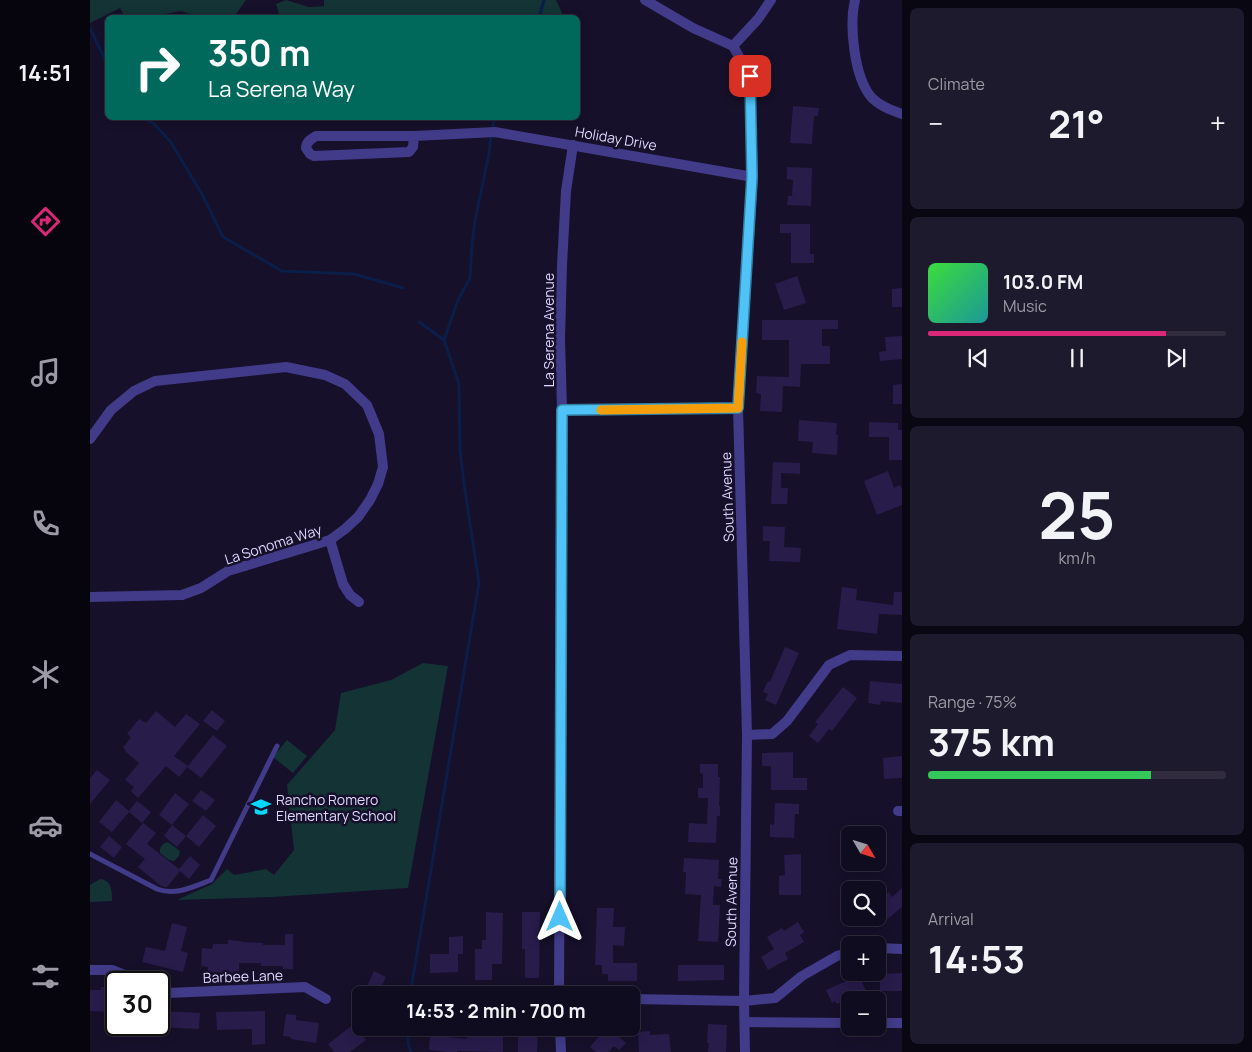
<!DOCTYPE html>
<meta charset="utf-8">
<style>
:root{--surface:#100c20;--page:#1e1a2d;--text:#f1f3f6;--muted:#9c9ba5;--line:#302c3e;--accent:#db2777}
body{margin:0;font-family:Manrope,sans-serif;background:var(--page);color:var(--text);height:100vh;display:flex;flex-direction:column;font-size:19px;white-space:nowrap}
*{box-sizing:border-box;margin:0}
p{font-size:16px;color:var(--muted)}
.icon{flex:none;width:28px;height:28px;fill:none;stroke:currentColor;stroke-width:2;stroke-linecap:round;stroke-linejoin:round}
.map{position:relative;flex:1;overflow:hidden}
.sheet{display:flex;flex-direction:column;gap:8px;padding:8px;background:#090712;width:350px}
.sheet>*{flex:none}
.guide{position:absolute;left:15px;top:15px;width:475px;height:105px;border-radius:8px;box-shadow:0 2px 12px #0003,0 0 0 1px var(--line);background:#00695c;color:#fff;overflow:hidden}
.needle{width:32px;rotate:129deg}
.fabs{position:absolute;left:751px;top:826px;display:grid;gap:10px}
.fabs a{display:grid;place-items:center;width:45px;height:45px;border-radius:8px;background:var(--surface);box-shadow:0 2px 12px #0003,0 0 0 1px var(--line);font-size:25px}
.speed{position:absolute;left:15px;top:971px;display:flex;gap:10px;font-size:25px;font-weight:700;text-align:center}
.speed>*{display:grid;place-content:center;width:65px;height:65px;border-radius:50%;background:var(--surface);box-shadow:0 2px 12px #0003,0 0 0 1px var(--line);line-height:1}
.speed .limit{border:2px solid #111;border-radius:8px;background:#fff;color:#111}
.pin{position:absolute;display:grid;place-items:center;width:42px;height:42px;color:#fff;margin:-21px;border-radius:10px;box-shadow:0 2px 8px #0006}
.me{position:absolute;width:55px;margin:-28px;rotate:0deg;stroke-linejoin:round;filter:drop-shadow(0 0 4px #0008)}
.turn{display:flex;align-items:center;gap:18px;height:105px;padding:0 20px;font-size:22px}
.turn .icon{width:65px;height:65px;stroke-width:2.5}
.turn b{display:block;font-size:35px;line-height:42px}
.big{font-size:38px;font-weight:700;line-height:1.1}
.sheet .card{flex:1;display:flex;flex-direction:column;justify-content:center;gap:8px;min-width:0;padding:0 18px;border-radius:8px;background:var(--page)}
.sheet .dial{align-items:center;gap:0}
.dial b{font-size:65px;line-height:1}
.song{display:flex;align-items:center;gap:15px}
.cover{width:60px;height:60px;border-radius:8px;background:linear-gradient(135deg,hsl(120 70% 55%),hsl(180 70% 35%))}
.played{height:5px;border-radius:2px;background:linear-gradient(90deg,var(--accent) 80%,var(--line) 80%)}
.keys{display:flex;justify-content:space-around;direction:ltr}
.heat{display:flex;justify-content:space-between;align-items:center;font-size:28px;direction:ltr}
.charge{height:8px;border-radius:4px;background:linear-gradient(90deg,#34c759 75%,var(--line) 0)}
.trip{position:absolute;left:262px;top:986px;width:288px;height:50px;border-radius:8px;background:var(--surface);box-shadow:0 2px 12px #0003,0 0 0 1px var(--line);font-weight:700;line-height:50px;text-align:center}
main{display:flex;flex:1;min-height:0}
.dock{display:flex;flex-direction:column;width:90px;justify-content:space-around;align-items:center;background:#06050d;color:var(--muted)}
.dock .icon{width:35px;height:35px}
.dock .current{color:var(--accent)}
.dock b{font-size:22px;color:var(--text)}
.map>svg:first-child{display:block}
.green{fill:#133334}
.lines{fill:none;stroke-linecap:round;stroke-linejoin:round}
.stream{stroke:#0a1e49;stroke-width:3}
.building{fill:#281c4b}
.service{stroke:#423b89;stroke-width:5}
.minor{stroke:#423b89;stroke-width:10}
.route-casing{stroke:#337fa1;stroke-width:12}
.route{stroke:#4fc3f7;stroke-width:9}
.slow{stroke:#f59e0b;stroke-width:9}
.labels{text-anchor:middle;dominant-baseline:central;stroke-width:5;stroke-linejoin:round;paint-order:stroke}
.street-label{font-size:14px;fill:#dfd9ff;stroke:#16102a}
.poi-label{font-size:14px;fill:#dfd9ff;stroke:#16102a;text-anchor:start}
</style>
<main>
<nav class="dock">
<b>14:51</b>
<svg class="icon current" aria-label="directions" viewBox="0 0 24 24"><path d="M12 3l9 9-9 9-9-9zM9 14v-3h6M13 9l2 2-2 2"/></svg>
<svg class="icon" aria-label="music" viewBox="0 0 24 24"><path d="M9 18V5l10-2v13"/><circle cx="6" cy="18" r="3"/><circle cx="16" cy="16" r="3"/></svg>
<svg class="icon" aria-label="phone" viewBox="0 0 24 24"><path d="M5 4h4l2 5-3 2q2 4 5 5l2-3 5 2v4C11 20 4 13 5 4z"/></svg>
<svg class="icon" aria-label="climate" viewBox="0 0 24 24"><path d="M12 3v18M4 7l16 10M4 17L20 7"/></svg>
<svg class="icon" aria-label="car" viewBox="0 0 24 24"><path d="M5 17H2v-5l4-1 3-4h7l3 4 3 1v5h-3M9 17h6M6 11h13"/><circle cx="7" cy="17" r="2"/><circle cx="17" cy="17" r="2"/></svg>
<svg class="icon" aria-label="filters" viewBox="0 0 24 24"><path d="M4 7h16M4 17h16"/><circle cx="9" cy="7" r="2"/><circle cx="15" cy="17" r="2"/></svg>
</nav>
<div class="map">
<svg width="812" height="1052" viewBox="0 0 812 1052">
<rect width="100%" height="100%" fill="#16102a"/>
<g class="green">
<path d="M0,0H156L144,17H110L91,11L70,15L68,17H35L30,8L0,23Z"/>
<path d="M196,0L219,7L234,6V0H466L473,15V18L190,17L186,4Z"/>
<path d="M333,663L358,666L318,888L183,897L87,900L122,884L137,869L144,875L176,869L184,875L204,850L197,785L245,730L251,693L301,680Z"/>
<path d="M197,740L217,756L203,773L183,757Z"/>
<path d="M78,842L90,851L89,856L84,861L79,860L70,853C69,847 73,843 78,842Z"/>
<path d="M10,879C22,880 22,892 22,901L0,902V885Z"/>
</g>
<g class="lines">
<g class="stream">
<path d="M449,18L454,0"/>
<path d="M0,28L18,66"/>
<path d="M52,118L63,123L80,141L112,194L133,237L192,271L264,274L313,288"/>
<path d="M402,129L405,118"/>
<path d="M354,340L368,300L380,278L382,245L385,220L399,154L401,135"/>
<path d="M320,995L389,583L374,484L370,450L369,384L354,340L329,322"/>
<path d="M319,1028L318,1043L321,1052"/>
</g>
</g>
<g class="building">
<path d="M703,106L729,108L728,116H724L722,144L700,143Z"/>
<path d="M697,167L722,168L721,206L697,205L698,196H702L703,180L697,179Z"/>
<path d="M690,224H720V254H724V263H701V233H690Z"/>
<path d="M707,276L716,303L694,310L685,284Z"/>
<path d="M812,288V307H802V289Z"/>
<path d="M672,320H748V329H732V346H740V364H711L710,387L693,386L692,412L670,411L671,394L666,393L667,376L699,377V340H672Z"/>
<path d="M812,336V359L790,361L789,352L796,351L795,337Z"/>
<path d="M812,384V404H803V385Z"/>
<path d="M709,420L747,423L746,435H748L747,455L722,453L723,442L708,441Z"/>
<path d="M779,422L808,423V430H812V460H799V437H779Z"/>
<path d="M683,462L710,463V474L691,473V488H698L697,504H681Z"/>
<path d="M798,471L804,488L810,485L812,490V505L787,515L774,481Z"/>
<path d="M673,526L695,527L694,547L711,548L710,562L679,561L680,541H673Z"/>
<path d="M752,587L767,589L766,600L803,605L804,592H812V615L789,614L787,634L747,629Z"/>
<path d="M695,647L709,653L686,705L675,700L678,694L673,692L678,681L680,682Z"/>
<path d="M780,681L812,684V703L791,701L790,705L778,703Z"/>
<path d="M753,687L767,698L742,731L739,729L728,743L719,736L728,724L725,722Z"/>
<path d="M122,710L135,721L127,731L113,721Z"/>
<path d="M66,711L85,727L96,714L110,724L84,756L98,766L123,735L137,746L111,778L97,767L89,777L76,766L48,798L41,791L44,787L35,780L49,763L35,751L36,750L33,748L41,737L37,734L49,719L56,723Z"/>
<path d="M703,752V778H717V790H681V766H672V753Z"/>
<path d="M812,756V778L794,779L793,758Z"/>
<path d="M610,764H628V777H630L629,806H630V816H627L626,843L598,842L599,823L617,824L618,798H608V788H613V774L610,773Z"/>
<path d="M7,770L20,780L0,804V778Z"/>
<path d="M111,790L125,800L116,811L102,801Z"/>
<path d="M85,793L99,804L82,825L69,815Z"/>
<path d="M26,800L39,811L47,801L61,812L52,823L39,812L22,832L9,822Z"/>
<path d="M685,803L709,804V814H705L704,838L680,837V824L684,825Z"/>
<path d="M113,815L126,826L109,847L96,836Z"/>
<path d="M53,823L66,833L57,844L89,869L100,856L110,865L99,879L90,871L77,887H75L71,886L48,867L55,859L36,844Z"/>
<path d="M82,825L96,836L87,847L74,836Z"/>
<path d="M19,836L32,847L24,858L10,847Z"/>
<path d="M711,854V895H689V876L695,875L694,855Z"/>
<path d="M594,858L629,860L628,879H632L631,887L624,886L623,905H630L628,942L608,941L611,895L595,894L596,872H593Z"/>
<path d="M812,888V907L787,928L778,918H788V901L799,892L802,897Z"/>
<path d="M507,908H524L523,927H535L534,946L523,945V963H547V981H518V974H512V965H505Z"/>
<path d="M396,912L413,913L412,964H402V980H385V949H392V940H396Z"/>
<path d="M432,912H450L449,978H435V949H432Z"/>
<path d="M708,922L714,932L710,935L714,942L695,953L698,959L678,970L671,957L684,949L677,937L692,928L694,931Z"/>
<path d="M82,923L97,927L91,951L98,953L93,972L52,962L56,947L75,951Z"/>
<path d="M195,934H203V969H193V966H171V963H149V973H135L118,972V967L111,966L112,948L122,949L123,944H138V940L151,941V942L173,943V945H195Z"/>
<path d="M373,936V954H368V972L340,973V954H359V937Z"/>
<path d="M588,965H634V980L588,981Z"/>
<path d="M284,971L296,977L287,995H273Z"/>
<path d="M768,973L776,991L747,1004L745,1001L742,1003L736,990L761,979L760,977Z"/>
<path d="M812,973V991H790V974Z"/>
<path d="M11,987L25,988V991H26V1007L18,1006V1012L0,1011V990H11Z"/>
<path d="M70,1011L110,1013L109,1029L69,1027Z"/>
<path d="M175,1011V1044L162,1045V1029L127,1030L126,1012Z"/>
<path d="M196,1014L206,1015V1020L229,1023L226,1043L201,1039V1037L193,1036Z"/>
<path d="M264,1024L276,1040L260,1052H244L238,1044Z"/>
<path d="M618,1024L637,1025L636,1052H618L619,1043H617Z"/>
<path d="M377,1028L413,1029V1052L367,1051V1052H358L339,1050L340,1035L377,1039Z"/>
<path d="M428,1028H448L447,1052H428Z"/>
<path d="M516,1028H532L526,1034L536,1043L529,1050L524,1046L518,1052H506L500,1047Z"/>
<path d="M560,1031V1035L579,1034L581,1052H549L548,1032Z"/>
</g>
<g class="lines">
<path class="service" d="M0,854L67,889C85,896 103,887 121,880L187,746"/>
<g class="minor">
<path d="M555,0L603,28L643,46L660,76L663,177L648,408L657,735L654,1001L655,1052"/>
<path d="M765,0C759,25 764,78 782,98C790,106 801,110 812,114"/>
<path d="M643,46L668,19L681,0"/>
<path d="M324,136L323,147L319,152L224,156L220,154L216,148C216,142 221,139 226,136H324L405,132L663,177"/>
<path d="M472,410L648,408"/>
<path d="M0,439L21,410L44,391L65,381L196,367L235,375L255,384L277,405L289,434L293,467L288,484L280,500L268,517L255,529L240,540L138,571L111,588L92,595L0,597"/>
<path d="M240,540L253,584L260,595L269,602"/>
<path d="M657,735L682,734L697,721L739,665L760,655L812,656"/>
<path d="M808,811H812"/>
<path d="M788,948L812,949"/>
<path d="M0,970H22L42,978L50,982"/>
<path d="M69,991L78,993L215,987L236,999"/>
<path d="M469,995L472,410L470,339L472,265L476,191L483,145"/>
<path d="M541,999L654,1001L685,998L712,976L747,956L760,952"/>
<path d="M655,1022L760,1023"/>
<path d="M788,1023H812"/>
<path d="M470,1028L471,1052"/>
</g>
</g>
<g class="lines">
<defs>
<path id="route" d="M470,917L472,410L648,408L662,177L660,76"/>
</defs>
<use href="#route" class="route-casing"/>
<use href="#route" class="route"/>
<path class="slow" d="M511,410L648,408L652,342"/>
</g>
<defs>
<symbol id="school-bare" viewBox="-9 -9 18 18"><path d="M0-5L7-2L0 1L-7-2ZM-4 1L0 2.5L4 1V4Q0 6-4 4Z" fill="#05d9ff" stroke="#16102a" stroke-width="2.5" paint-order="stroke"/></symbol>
</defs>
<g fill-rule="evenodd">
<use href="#school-bare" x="157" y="793" width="28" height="28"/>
</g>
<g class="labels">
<g class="street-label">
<text transform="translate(526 138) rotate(10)">Holiday Drive</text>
<text transform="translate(458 330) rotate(-90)">La Serena Avenue</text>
<text transform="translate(637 497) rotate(-92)">South Avenue</text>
<text transform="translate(183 544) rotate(-18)">La Sonoma Way</text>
<text transform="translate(641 902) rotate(-89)">South Avenue</text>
<text transform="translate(153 976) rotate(-2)">Barbee Lane</text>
</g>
<g class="poi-label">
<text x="186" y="799">Rancho Romero<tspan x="186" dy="16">Elementary School</tspan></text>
</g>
</g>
</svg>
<div class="fabs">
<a><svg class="needle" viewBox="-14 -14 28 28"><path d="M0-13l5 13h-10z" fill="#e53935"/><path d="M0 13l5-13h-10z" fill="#9c9ba5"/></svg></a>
<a><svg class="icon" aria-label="search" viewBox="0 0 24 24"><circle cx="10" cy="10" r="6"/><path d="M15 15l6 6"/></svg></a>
<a>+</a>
<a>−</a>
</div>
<div class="speed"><div class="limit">30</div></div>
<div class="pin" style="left:660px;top:76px;background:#d93025"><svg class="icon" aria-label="arrive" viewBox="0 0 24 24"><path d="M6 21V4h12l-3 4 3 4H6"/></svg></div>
<svg class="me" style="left:470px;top:917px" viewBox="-20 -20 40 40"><path d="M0-17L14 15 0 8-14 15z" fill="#4fc3f7" stroke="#fff" stroke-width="4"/></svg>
<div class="trip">14:53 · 2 min · 700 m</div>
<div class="guide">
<div class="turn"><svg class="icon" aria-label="right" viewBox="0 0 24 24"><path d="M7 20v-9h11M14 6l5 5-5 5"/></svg><div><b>350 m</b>La Serena Way</div></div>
</div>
</div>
<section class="sheet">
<div class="card"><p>Climate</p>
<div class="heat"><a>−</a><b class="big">21°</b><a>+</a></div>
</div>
<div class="card">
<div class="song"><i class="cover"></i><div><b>103.0 FM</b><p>Music</p></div></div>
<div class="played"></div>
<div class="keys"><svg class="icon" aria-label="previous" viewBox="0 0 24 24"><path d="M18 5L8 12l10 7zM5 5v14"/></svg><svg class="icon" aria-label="pause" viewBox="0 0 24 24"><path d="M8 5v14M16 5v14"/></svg><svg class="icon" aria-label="next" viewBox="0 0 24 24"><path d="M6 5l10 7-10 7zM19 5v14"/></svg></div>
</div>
<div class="card dial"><b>25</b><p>km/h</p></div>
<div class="card"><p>Range · 75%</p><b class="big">375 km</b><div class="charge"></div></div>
<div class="card"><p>Arrival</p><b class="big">14:53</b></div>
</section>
</main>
